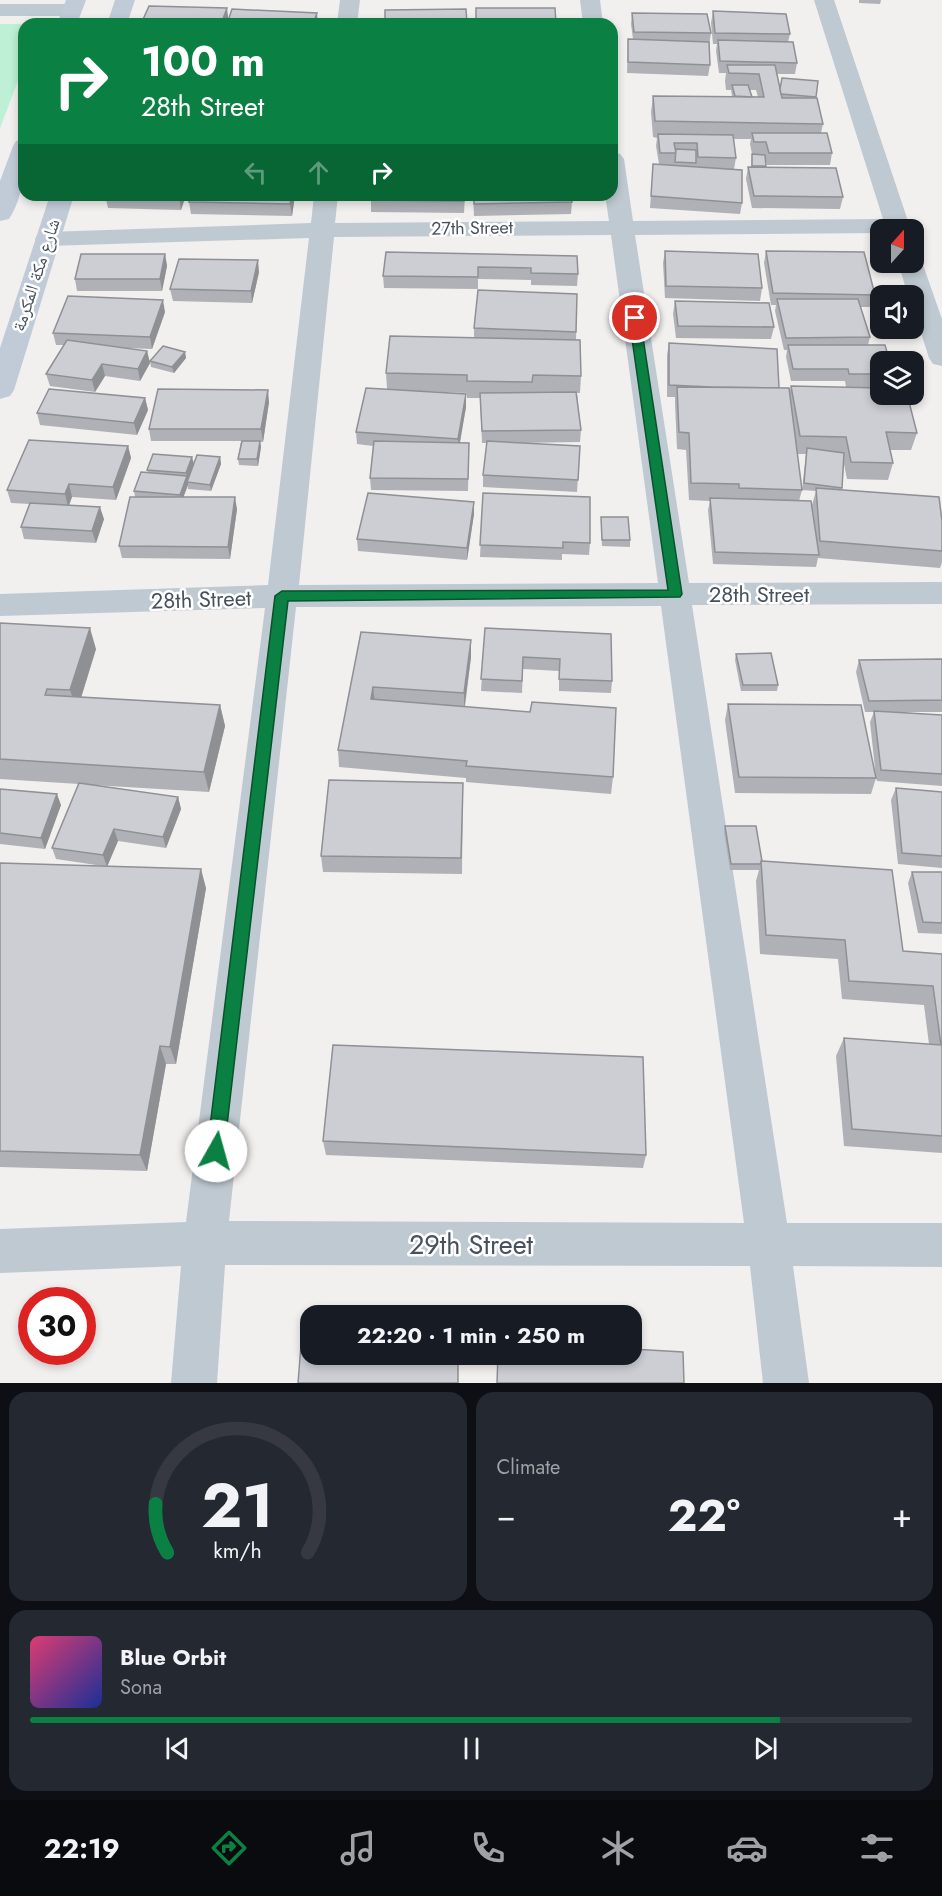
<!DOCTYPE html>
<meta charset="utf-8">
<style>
:root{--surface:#171b24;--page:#242831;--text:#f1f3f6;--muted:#9ea1a6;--line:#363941;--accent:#0b8043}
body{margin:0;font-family:Jost,"Noto Naskh Arabic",sans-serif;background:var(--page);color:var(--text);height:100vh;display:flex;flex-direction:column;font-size:22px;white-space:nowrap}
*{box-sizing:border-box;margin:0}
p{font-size:20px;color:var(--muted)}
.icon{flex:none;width:33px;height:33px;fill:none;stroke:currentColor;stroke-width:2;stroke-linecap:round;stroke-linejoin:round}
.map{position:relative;height:1383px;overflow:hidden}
.sheet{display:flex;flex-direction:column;gap:9px;padding:9px;background:#0d0f14;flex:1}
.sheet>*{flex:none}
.hud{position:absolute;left:18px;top:18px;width:600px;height:183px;border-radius:18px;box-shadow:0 3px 9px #0003;background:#0b8043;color:#fff;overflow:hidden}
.needle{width:39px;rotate:21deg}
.controls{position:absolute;left:870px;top:219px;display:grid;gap:12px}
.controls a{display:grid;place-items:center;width:54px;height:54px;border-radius:12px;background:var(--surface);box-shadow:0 3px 9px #0003;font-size:30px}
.speed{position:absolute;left:18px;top:1287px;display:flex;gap:12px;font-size:30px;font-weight:700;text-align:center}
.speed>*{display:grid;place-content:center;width:78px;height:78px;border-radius:50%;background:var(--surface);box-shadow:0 3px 9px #0003;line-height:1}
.speed .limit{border:9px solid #d22;background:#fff;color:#111}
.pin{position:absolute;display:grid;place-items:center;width:51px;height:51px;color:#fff;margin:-26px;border:3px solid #fff;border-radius:50%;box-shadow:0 2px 6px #0007}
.me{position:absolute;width:66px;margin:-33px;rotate:7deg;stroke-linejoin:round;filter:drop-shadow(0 0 4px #0008)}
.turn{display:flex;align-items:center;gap:21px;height:126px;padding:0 24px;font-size:27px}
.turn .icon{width:78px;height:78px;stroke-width:2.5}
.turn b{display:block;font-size:42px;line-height:51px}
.lanes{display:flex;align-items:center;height:57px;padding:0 24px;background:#0003;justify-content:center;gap:30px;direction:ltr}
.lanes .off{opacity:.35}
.big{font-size:45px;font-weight:700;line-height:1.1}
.sheet .widget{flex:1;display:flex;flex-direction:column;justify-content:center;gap:9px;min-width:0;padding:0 21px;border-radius:18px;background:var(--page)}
.sheet .dial{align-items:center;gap:0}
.dial svg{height:156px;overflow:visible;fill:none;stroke:var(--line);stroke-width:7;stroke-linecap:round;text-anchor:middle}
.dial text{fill:var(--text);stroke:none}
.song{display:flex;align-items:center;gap:18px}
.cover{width:72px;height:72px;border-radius:9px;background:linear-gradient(135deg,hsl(340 70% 55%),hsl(230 70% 35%))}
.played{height:6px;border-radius:3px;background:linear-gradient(90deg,var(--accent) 85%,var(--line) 85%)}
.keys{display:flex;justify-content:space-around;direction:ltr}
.heat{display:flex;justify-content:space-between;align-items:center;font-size:33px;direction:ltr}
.sheet .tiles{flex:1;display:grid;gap:9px;grid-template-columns:1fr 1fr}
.widget:last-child{grid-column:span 2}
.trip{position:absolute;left:300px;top:1305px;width:342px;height:60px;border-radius:18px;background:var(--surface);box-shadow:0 3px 9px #0003;font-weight:700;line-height:60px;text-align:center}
.tab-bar{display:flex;height:96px;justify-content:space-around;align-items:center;background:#090b0e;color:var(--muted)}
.tab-bar .icon{width:42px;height:42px}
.tab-bar .current{color:var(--accent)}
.tab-bar b{font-size:27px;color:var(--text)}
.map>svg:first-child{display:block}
.green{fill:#bdf0d4}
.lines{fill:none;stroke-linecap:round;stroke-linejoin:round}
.street{fill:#bfc9d1;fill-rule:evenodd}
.secondary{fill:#c1cbd8;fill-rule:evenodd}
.wall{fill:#afb1b6;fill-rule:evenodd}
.shaded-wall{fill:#8f9094}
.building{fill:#ccced4;stroke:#8f9094;stroke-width:1.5}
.route{fill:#0b8043;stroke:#07532c;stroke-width:1.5}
.labels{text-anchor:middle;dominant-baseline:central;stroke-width:5;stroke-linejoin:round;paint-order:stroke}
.far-street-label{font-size:18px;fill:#47515d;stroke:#fff}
.street-label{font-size:22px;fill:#47515d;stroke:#fff}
.near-street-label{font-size:27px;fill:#47515d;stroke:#fff}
</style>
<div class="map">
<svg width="942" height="1383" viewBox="0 0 942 1383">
<rect width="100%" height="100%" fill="#f2efef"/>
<path class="green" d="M0,24H24V65L0,128Z"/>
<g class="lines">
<g class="street">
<path d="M340,0H360L357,24H337Z"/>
<path d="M580,0H600L603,24H583Z"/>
<path d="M814,0H834L911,230H880V233L635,235L689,583L942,582V604L692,605L787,1223H942V1267L793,1266L809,1383H763L750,1266L225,1265L217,1383H171L181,1266L0,1273V1229L186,1222L265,608L0,616V594L268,585L309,238L47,246L38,244L35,239L38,234L47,232L311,223L314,195H338L335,223L609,221L605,195H612V152L620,154L624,159L633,221L883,219ZM611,235L658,583L299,585L334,237ZM661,606L744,1223L229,1221L296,607Z"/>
<path d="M0,4H72L79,6L82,10L79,14L72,16H0Z"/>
<path d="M914,255L919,257L922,262L942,319V366L933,364L929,358L914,311V296H908L898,262H914Z"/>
</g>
<g class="secondary">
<path d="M66,0H86L77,24H57Z"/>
<path d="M115,0H135L127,24H107Z"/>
<path d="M24,139C24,167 25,195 9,219L0,221V181L13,146L16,141Z"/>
<path d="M50,195H74L14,390L10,396L0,399V348Z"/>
</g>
</g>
<g class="wall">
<path d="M859,0H881L880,4L859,3Z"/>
<path d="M713,11L790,34L788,42L797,63L795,74H777L780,89L782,78L816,98L823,124L821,133L832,153L830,165H767L765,158L766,167L843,197L840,209L752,208L746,179L748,167H751L752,154L765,155L764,154H752L750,144L751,139H733L736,158L734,169L742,203L740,214L650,208L653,164H659L656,146L657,138L653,137L651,112L653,96H732L731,90H726L725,81L726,73H719L716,51L717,44H713L711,23ZM750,90H756L758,97H752Z"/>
<path d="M632,13L711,33L709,45L710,65L708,76L627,73L628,39H633L631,24Z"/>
<path d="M105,195H186L181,210L108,208Z"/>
<path d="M191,195H295L292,216L191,214L189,202Z"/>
<path d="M465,195L464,213L371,212V200Z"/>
<path d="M473,195H571L572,202L571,214L474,216Z"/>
<path d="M665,251L762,288L760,301L665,298L663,263Z"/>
<path d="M766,251L875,295L872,307H861L870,337L868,345L880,362V387H846L845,381H791L786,357L787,350H784L775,311L776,305H771L764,263Z"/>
<path d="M386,252L578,274L577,286L531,285V280L478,279V289L384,288L383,276Z"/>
<path d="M165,254L167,266L162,291H77L75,279Z"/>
<path d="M259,272L252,303L173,301L170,289Z"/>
<path d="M577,294L576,340L581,376L580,393H577L581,430L580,442L518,443L580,446L577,492L483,487V475L487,443H482L480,398H467V393L419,391L466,394V407L460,443H469L468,491L371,490L370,478L373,446L357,444L356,432L387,389L386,373L474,338V328Z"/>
<path d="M675,301L774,327L771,339L676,338L673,314Z"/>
<path d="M165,312L152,349L125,348L147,351L150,363L140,381L105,376L95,392L50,386L46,374L64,345H56L53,333Z"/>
<path d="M669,343L779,388L789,394L791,386L917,433L911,450H890L893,463L888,480L847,479L844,464L842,490L942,521V562L940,568L818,558L816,567L713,564L708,510L710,501L689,500L686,450L677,449L675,404V397H667V355ZM797,454H806L802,490L816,491L812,505L813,515L799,501L802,490Z"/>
<path d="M185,352L186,358L174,373L151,367L150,361Z"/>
<path d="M145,398L148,410L137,435L40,425L37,413Z"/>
<path d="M269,402L263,442H260L261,447L258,466L239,465L238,459L241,441H151L149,429Z"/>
<path d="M128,446L131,458L116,500L72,497L69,506L104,519L96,543L24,539L21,527L30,504L11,503L7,490Z"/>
<path d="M220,457L221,464L211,491L188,489V485L183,497L237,509L230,559L122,558L119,546L135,497L134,491L148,473L147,470L194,464L188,479Z"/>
<path d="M483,493L590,543L589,555L562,554V560L480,557Z"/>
<path d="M474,514L467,560L358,551L357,539Z"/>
<path d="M601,517L630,540V547L602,546Z"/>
<path d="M0,623L96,649L81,697L220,705L225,726L209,792L93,785L178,797L181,809L166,848L118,841L107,866L206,888L176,1064H166L147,1171L0,1167V863L103,866L56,859L52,848L79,784L0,779Z"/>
<path d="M485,628L612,681L611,693L559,691V671L523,669L522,693L481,691Z"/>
<path d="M361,632L471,657L465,707L613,777L611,794L466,782V778L339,767L338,750Z"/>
<path d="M736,654L778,685L777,691H741L735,660Z"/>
<path d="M942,659V712H899L942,715V786L877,781L876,778L871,794L735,793L725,720L728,704L876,778L870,722L874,712H865L856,672L859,660Z"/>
<path d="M463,783L462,874L323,872L321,856Z"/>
<path d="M896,788L942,792V868L898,864L891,800Z"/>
<path d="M0,789L61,805L45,849L0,844Z"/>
<path d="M725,826L762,861L903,951L942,954V1153L844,1146L836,1056L844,1038L929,1044L924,1005L842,999L838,959L760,954L756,881L759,870H730L724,832Z"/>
<path d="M912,872H942V934L918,933L908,883Z"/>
<path d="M323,1141L646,1155L643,1168L326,1155Z"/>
</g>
<g class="shaded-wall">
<path d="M227,8L229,24H221Z"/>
<path d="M317,13L318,24H313Z"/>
<path d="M179,195H186L181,210Z"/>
<path d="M292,195H295L292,216L290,204Z"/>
<path d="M165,254L167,266L162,291L160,279Z"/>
<path d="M258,260L259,272L252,303L251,291Z"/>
<path d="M163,300L165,312L152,349L150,337Z"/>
<path d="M147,351L150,363L140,381L138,369Z"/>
<path d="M185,352L186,358L174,373L172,367Z"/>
<path d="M102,364L105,376L95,392L92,380Z"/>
<path d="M268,390L269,402L263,442L261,429Z"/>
<path d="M466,394V407L458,452V439Z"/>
<path d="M145,398L148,410L137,435L134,423Z"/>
<path d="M260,441L261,447L258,466L257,459Z"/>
<path d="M128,446L131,458L116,500L113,487Z"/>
<path d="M192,457L194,464L188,479V485L182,501L180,495L187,477L186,473Z"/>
<path d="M220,457L221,464L211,491L210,485Z"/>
<path d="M69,484L72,497L68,507L65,494Z"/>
<path d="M235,497L237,509L230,559L228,547Z"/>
<path d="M474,502V514L467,560V548Z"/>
<path d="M100,507L104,519L96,543L92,531Z"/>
<path d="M90,628L96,649L77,711L70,690Z"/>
<path d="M471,640V657L464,710V693Z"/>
<path d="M373,687L375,703L371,699Z"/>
<path d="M220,705L225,726L209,792L204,772Z"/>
<path d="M57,794L61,805L45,849L41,838Z"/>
<path d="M178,797L181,809L166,848L163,837Z"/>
<path d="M114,829L118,841L107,867L103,855Z"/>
<path d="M201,869L206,888L176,1064L170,1047Z"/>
<path d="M160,1046L166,1064L147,1171L140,1155Z"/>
</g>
<g class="building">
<path d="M149,6L227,8L221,24H141Z"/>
<path d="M476,8H555L556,24H476Z"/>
<path d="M232,9L317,13L313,24H227Z"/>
<path d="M466,9L467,24H385V10Z"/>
<path d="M713,11L786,14L790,34L715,33Z"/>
<path d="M632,13L707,14L711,33L634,32Z"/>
<path d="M628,39L709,42L710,65L628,62Z"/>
<path d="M718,40L793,42L797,63L720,61Z"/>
<path d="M727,65H775L782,98H817L823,124L655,121L653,96L764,97L759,74L729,73Z"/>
<path d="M782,78L818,81L816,97L781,94L780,89Z"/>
<path d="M732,85H748L752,97L735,96Z"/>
<path d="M752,133H827L832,153H769L766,142H754Z"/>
<path d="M658,134L733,135L736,158L698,157L697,143H674L676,153H660Z"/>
<path d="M676,149L696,150V163L675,162Z"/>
<path d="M752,154L765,155L766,166H752Z"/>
<path d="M653,164L742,170V203L651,196Z"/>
<path d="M748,167L836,168L843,197L754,196Z"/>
<path d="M191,195H292L290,204L189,202Z"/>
<path d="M371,195H464V201L371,200Z"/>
<path d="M474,195H571L572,202L474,204Z"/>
<path d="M665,251L758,254L762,288L666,286Z"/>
<path d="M766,251L864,252L875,295L773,293Z"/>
<path d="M386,252L577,256L578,274L531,273V268L478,267V277L383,276Z"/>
<path d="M81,254H165L160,279H75Z"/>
<path d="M179,259L258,260L251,291L170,289Z"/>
<path d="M478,290L577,294L576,332L474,328Z"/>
<path d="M68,296L163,300L150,337L53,333Z"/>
<path d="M777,299H858L870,337L786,338Z"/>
<path d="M675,301L769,303L774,327L678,326Z"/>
<path d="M390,336L580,340L581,376L533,375L532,382L467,381V375L386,373Z"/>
<path d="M67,340L147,351L138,369L102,364L92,380L46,374Z"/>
<path d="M669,343L777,349L779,388L711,387L669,385Z"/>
<path d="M788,345H885L890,362H880V374H849L848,369H793Z"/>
<path d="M163,346L185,352L172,367L150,361Z"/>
<path d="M791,386L880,388V394H907L917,433L886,432L893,463L851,462L846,437L800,436Z"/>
<path d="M677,387L789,388L802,490L739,488V484L691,483L689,433L679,432Z"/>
<path d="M366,388L466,394L458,439L356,432Z"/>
<path d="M49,389L145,398L134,423L37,413Z"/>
<path d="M158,389L268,390L261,429H149Z"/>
<path d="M576,392L581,430L482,431L480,393Z"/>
<path d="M29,440L128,446L113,487L69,484L65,494L7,490Z"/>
<path d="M242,441H260L257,459H238Z"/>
<path d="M374,441L469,443L468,479L370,478Z"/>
<path d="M487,441L580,446L578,480L483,475Z"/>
<path d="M807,448L844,453L842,488L804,483Z"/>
<path d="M153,454L192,457L186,473L147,470Z"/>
<path d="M197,455L220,457L210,485L187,482Z"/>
<path d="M141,472L187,476L180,495L134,491Z"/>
<path d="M816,488L939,497L942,521V551L820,541Z"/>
<path d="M368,493L474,502L467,548L357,539Z"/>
<path d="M483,493L590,497V543L563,542V548L480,545Z"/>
<path d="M130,497H235L228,547L119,546Z"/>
<path d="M710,498L811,501L819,555L715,552Z"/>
<path d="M30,503L100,507L92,531L21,527Z"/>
<path d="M601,517H628L630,540H602Z"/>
<path d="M0,623L90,628L70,690L47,689L45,695L220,705L204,772L0,759Z"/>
<path d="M485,628L611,634L612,681L559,679L560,659L523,657L522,681L481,679Z"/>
<path d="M361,632L471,640L464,693L373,687L371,699L530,712L532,702L616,708L613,777L466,766L467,761L338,750Z"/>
<path d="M771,653L778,685H743L736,654Z"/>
<path d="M942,659V700L869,701L859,660Z"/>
<path d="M728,704L861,705L876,778L739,777Z"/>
<path d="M874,711L942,715V774L881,770Z"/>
<path d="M329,780L463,783L461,858L321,856Z"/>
<path d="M79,783L178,797L163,837L114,829L103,855L52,848Z"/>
<path d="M896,788L942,792V856L902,853Z"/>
<path d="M0,789L57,794L41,838L0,833Z"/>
<path d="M725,826H756L762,861L760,864H731Z"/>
<path d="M761,861L892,870L903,951L942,954V1136L852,1129L844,1038L941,1045L933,986L849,981L845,940L766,935Z"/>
<path d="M0,863L201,869L170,1047L160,1046L140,1155L0,1151Z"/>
<path d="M912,872H942V923L923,922Z"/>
<path d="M333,1045L643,1057L646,1155L323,1141Z"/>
<path d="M302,1333H310V1354H458V1383H298Z"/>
<path d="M632,1349L683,1352L684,1383H497L498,1354H632Z"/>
</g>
<path class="route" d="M635,315L640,318L682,594L680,597L288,601L224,1151L222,1157L216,1159L210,1157L207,1151L275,596L282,591L668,590L629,318Z"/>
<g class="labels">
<g class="far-street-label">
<text transform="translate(472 228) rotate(-1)">27th Street</text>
<text transform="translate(36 275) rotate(-72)">شارع مكة المكرمة</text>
</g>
<g class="street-label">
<text x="759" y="594">28th Street</text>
<text transform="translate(201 599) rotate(-2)">28th Street</text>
</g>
<g class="near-street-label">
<text x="471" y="1244">29th Street</text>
</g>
</g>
</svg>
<div class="controls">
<a><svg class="needle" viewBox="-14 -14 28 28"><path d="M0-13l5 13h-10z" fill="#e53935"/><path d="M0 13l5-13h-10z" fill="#9ea1a6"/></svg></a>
<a><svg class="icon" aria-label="sound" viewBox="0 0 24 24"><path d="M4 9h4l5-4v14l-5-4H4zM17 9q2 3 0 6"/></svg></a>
<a><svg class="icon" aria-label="layers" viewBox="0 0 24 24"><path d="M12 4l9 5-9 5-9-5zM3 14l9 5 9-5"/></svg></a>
</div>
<div class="speed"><div class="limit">30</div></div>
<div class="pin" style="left:635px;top:318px;background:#d93025"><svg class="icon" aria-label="arrive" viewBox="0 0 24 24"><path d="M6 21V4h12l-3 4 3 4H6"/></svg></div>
<svg class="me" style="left:216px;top:1151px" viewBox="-20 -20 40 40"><circle r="19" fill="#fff"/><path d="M0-13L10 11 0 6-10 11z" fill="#0b8043"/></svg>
<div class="trip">22:20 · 1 min · 250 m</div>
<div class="hud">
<div class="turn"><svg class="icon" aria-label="right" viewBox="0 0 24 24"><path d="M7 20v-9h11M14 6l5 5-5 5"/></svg><div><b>100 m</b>28th Street</div></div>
<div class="lanes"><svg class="icon off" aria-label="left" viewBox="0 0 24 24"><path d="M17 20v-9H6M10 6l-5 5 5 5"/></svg><svg class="icon off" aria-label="ahead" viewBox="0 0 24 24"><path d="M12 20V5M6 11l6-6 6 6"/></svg><svg class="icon" aria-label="right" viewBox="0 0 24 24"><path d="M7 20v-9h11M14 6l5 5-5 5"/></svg></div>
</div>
</div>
<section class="sheet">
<div class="tiles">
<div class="widget dial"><svg viewBox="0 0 100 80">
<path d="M14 69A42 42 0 1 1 86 69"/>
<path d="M14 69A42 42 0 0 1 8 44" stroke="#0b8043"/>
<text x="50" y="56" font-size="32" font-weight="700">21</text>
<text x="50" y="72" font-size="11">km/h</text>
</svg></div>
<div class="widget"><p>Climate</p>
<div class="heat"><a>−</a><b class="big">22°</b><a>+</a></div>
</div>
<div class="widget">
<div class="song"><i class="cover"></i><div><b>Blue Orbit</b><p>Sona</p></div></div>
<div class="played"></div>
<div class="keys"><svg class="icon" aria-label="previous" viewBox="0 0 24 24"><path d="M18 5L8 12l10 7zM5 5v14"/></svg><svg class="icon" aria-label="pause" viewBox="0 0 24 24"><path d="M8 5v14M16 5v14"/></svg><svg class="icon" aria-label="next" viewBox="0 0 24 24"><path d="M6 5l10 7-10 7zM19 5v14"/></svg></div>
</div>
</div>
</section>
<nav class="tab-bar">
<b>22:19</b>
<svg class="icon current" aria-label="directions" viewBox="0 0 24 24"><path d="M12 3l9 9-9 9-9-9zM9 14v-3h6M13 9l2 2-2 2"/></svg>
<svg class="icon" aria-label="music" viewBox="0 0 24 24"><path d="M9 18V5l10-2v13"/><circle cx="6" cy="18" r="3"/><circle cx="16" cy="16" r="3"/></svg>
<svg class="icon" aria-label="phone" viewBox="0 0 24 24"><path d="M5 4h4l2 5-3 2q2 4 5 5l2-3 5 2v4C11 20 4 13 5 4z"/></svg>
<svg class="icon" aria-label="climate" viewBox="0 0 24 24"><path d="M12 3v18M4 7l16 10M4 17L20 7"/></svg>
<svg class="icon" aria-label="car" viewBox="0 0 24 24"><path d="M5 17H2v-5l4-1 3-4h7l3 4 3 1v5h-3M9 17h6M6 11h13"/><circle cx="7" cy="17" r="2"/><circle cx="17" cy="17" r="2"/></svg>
<svg class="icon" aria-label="filters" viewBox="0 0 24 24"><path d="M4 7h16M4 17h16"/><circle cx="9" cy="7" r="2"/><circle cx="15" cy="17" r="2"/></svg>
</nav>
